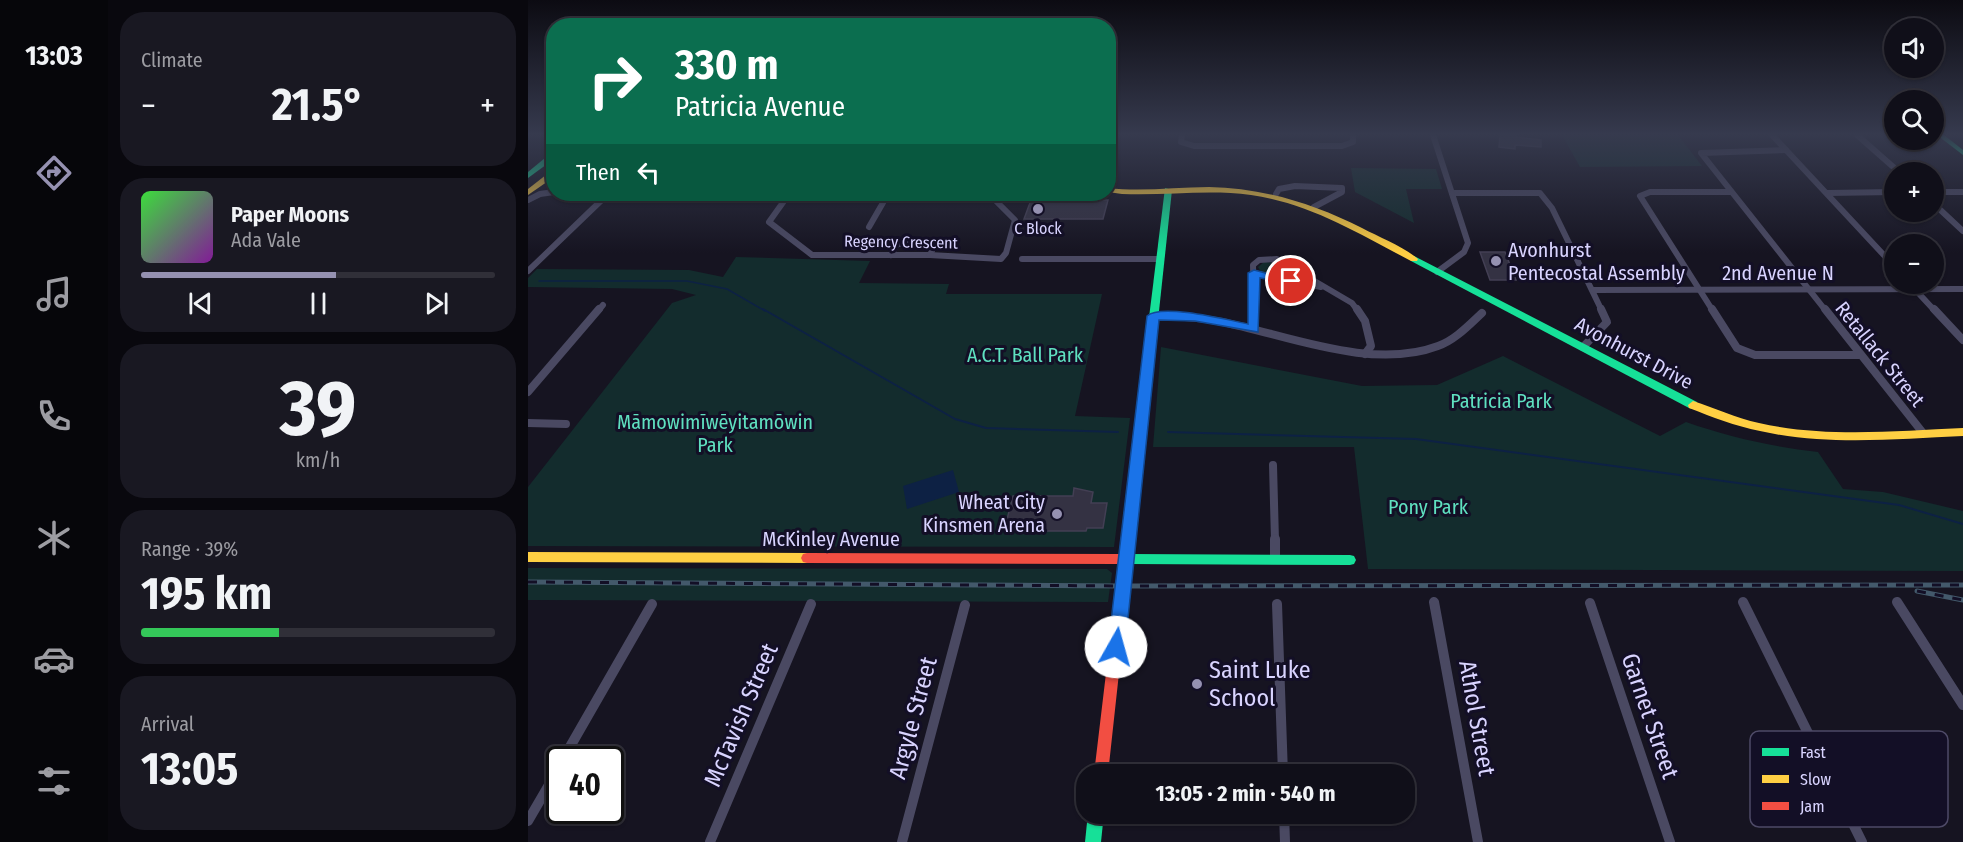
<!DOCTYPE html>
<meta charset="utf-8">
<style>
:root{--surface:#100f19;--page:#191822;--text:#f1f3f6;--muted:#9c9ca2;--line:#302f38;--accent:#9591b1}
body{margin:0;font-family:"Fira Sans Condensed",sans-serif;background:var(--page);color:var(--text);height:100vh;display:flex;flex-direction:column;font-size:22px;white-space:nowrap}
*{box-sizing:border-box;margin:0}
p{font-size:20px;color:var(--muted)}
.icon{flex:none;width:33px;height:33px;fill:none;stroke:currentColor;stroke-width:2;stroke-linecap:round;stroke-linejoin:round}
.map{position:relative;flex:1;overflow:hidden}
.panel{display:flex;flex-direction:column;gap:12px;padding:12px;background:#09080e;width:420px}
.panel>*{flex:none}
.banner{position:absolute;left:18px;top:18px;width:570px;height:183px;border-radius:24px;box-shadow:0 2px 4px #0004,0 0 0 2px var(--line);background:#0b6e4f;color:#fff;overflow:hidden}
.tools{position:absolute;left:1356px;top:18px;display:grid;gap:12px}
.tools a{display:grid;place-items:center;width:60px;height:60px;border-radius:50%;background:var(--surface);box-shadow:0 2px 4px #0004,0 0 0 2px var(--line);font-size:30px}
.speed{position:absolute;left:18px;top:746px;display:flex;gap:12px;font-size:30px;font-weight:700;text-align:center}
.speed>*{display:grid;place-content:center;width:78px;height:78px;border-radius:50%;background:var(--surface);box-shadow:0 2px 4px #0004,0 0 0 2px var(--line);line-height:1}
.speed .limit{border:3px solid #111;border-radius:9px;background:#fff;color:#111}
.pin{position:absolute;display:grid;place-items:center;width:51px;height:51px;color:#fff;margin:-26px;border:3px solid #fff;border-radius:50%;box-shadow:0 2px 6px #0007}
.me{position:absolute;width:66px;margin:-33px;rotate:7deg;stroke-linejoin:round;filter:drop-shadow(0 0 4px #0008)}
.turn{display:flex;align-items:center;gap:21px;height:126px;padding:0 30px;font-size:27px}
.turn .icon{width:78px;height:78px;stroke-width:2.5}
.turn b{display:block;font-size:42px;line-height:51px}
.then{display:flex;align-items:center;height:57px;padding:0 30px;background:#0003;gap:12px;font-size:22px}
.big{font-size:45px;font-weight:700;line-height:1.1}
.panel .card{flex:1;display:flex;flex-direction:column;justify-content:center;gap:9px;min-width:0;padding:0 21px;border-radius:24px;background:var(--page)}
.panel .dial{align-items:center;gap:0}
.dial b{font-size:78px;line-height:1}
.song{display:flex;align-items:center;gap:18px}
.cover{width:72px;height:72px;border-radius:9px;background:linear-gradient(135deg,hsl(120 70% 55%),hsl(290 70% 35%))}
.played{height:6px;border-radius:3px;background:linear-gradient(90deg,var(--accent) 55%,var(--line) 55%)}
.keys{display:flex;justify-content:space-around;direction:ltr}
.heat{display:flex;justify-content:space-between;align-items:center;font-size:33px;direction:ltr}
.charge{height:9px;border-radius:4px;background:linear-gradient(90deg,#34c759 39%,var(--line) 0)}
.trip{position:absolute;left:548px;top:764px;width:339px;height:60px;border-radius:24px;background:var(--surface);box-shadow:0 2px 4px #0004,0 0 0 2px var(--line);font-weight:700;line-height:60px;text-align:center}
main{display:flex;flex:1;min-height:0}
.tab-bar{display:flex;flex-direction:column;width:108px;justify-content:space-around;align-items:center;background:#06060a;color:var(--muted)}
.tab-bar .icon{width:42px;height:42px}
.tab-bar .current{color:var(--accent)}
.tab-bar b{font-size:27px;color:var(--text)}
.map>svg:first-child{display:block}
.green{fill:#132c2d}
.water{fill:#0d2144}
.lines{fill:none;stroke-linecap:round;stroke-linejoin:round}
.stream-far1{stroke:#0d2144;stroke-width:1.5}
.stream{stroke:#0d2144;stroke-width:2}
.building{fill:#343243;stroke:#433f54;stroke-width:1.5}
.street-far2{stroke:#4a4962;stroke-width:6}
.street-far1{stroke:#4a4962;stroke-width:8}
.street{stroke:#4a4962;stroke-width:10}
.fast{fill:#16e098;fill-rule:evenodd}
.slow{fill:#ffcf43;fill-rule:evenodd}
.jam{fill:#f24e42;fill-rule:evenodd}
.rail-casing{stroke:#43596b;stroke-width:5}
.rail{stroke:#130f26;stroke-width:3;stroke-dasharray:9;stroke-linecap:butt}
.route{fill:#1a73e8;stroke:#114b97;stroke-width:1.5}
.poi-dot{fill:#9591b1;stroke:#130f26;stroke-width:2}
.labels{text-anchor:middle;dominant-baseline:central;stroke-width:6;stroke-linejoin:round;paint-order:stroke}
.far-poi-label{font-size:16px;fill:#d9d4ff;stroke:#130f26}
.far-street-label{font-size:16px;fill:#d9d4ff;stroke:#130f26}
.poi-label{font-size:20px;fill:#d9d4ff;stroke:#130f26;text-anchor:start}
.street-label{font-size:20px;fill:#d9d4ff;stroke:#130f26}
.park-label{font-size:20px;fill:#5fe0c0;stroke:#130f26}
.near-poi-label{font-size:24px;fill:#d9d4ff;stroke:#130f26;text-anchor:start}
.near-street-label{font-size:24px;fill:#d9d4ff;stroke:#130f26}
.key{fill:#130f26;stroke:#4e4a67;stroke-width:1.5}
.key-label{font-size:16px;fill:#d9d4ff}
</style>
<main>
<nav class="tab-bar">
<b>13:03</b>
<svg class="icon current" aria-label="directions" viewBox="0 0 24 24"><path d="M12 3l9 9-9 9-9-9zM9 14v-3h6M13 9l2 2-2 2"/></svg>
<svg class="icon" aria-label="music" viewBox="0 0 24 24"><path d="M9 18V5l10-2v13"/><circle cx="6" cy="18" r="3"/><circle cx="16" cy="16" r="3"/></svg>
<svg class="icon" aria-label="phone" viewBox="0 0 24 24"><path d="M5 4h4l2 5-3 2q2 4 5 5l2-3 5 2v4C11 20 4 13 5 4z"/></svg>
<svg class="icon" aria-label="climate" viewBox="0 0 24 24"><path d="M12 3v18M4 7l16 10M4 17L20 7"/></svg>
<svg class="icon" aria-label="car" viewBox="0 0 24 24"><path d="M5 17H2v-5l4-1 3-4h7l3 4 3 1v5h-3M9 17h6M6 11h13"/><circle cx="7" cy="17" r="2"/><circle cx="17" cy="17" r="2"/></svg>
<svg class="icon" aria-label="filters" viewBox="0 0 24 24"><path d="M4 7h16M4 17h16"/><circle cx="9" cy="7" r="2"/><circle cx="15" cy="17" r="2"/></svg>
</nav>
<section class="panel">
<div class="card"><p>Climate</p>
<div class="heat"><a>−</a><b class="big">21.5°</b><a>+</a></div>
</div>
<div class="card">
<div class="song"><i class="cover"></i><div><b>Paper Moons</b><p>Ada Vale</p></div></div>
<div class="played"></div>
<div class="keys"><svg class="icon" aria-label="previous" viewBox="0 0 24 24"><path d="M18 5L8 12l10 7zM5 5v14"/></svg><svg class="icon" aria-label="pause" viewBox="0 0 24 24"><path d="M8 5v14M16 5v14"/></svg><svg class="icon" aria-label="next" viewBox="0 0 24 24"><path d="M6 5l10 7-10 7zM19 5v14"/></svg></div>
</div>
<div class="card dial"><b>39</b><p>km/h</p></div>
<div class="card"><p>Range · 39%</p><b class="big">195 km</b><div class="charge"></div></div>
<div class="card"><p>Arrival</p><b class="big">13:05</b></div>
</section>
<div class="map">
<svg width="1435" height="842" viewBox="0 0 1435 842">
<rect width="100%" height="100%" fill="#161421"/>
<g class="green">
<path d="M1034,135H1150L1174,166L1052,167Z"/>
<path d="M823,168L908,169L914,189H878L886,223L827,192Z"/>
<path d="M208,257L342,261L331,283L421,284L418,294H574L547,416L602,418L586,547L0,546V487L144,303L168,295L144,289L0,287V278L9,269L161,270L195,277Z"/>
<path d="M736,262L750,263L777,280L733,272L730,267Z"/>
<path d="M633,347L834,386L909,385L975,356L1132,436L1158,422C1201,437 1245,447 1290,452L1315,489L1355,492L1435,511V571L840,569L826,447H625Z"/>
<path d="M0,568L579,569L584,573L580,602L0,600Z"/>
</g>
<path class="water" d="M425,470L431,492L379,509L375,486Z"/>
<g class="lines">
<path class="stream-far1" d="M11,281H159L199,289L237,311"/>
<g class="stream">
<path d="M235,309L427,419L458,428L590,432"/>
<path d="M640,432L888,439L1371,505L1435,524"/>
</g>
</g>
<g class="building">
<path d="M972,135H988V137L1013,140V147L987,145V149L971,147Z"/>
<path d="M503,200H580L575,219H496Z"/>
<path d="M952,252H977L988,280H962Z"/>
<path d="M546,488L565,492L563,503H579L575,528H559L558,531H476L485,496H545Z"/>
</g>
<g class="lines">
<g class="street-far2">
<path d="M654,135L653,142L666,146H814L825,142V135"/>
<path d="M905,135L940,243L936,252L909,272"/>
<path d="M1244,135L1366,266"/>
<path d="M1329,135L1371,172"/>
<path d="M1258,150L1173,153L1298,311"/>
<path d="M1406,192H1435"/>
<path d="M924,193H1012L1024,208L1074,311"/>
<path d="M1299,193L1366,192"/>
<path d="M261,194L241,222L284,255H402L473,259L478,253L487,220L467,200V194"/>
<path d="M748,194L751,189L767,186L814,188V192L786,207"/>
<path d="M0,200L12,194L26,192"/>
<path d="M1406,204L1435,231"/>
<path d="M341,227L360,194"/>
<path d="M363,255L369,244H407L402,255"/>
<path d="M494,259H632"/>
<path d="M0,271L80,194"/>
<path d="M726,273L793,287"/>
<path d="M1382,284L1407,311"/>
<path d="M1065,290L1435,289"/>
<path d="M70,311L75,305"/>
<path d="M726,311L725,265L731,260L749,259L824,303L830,311"/>
<path d="M1185,311L1112,196L1122,192H1203"/>
</g>
<g class="street-far1">
<path d="M726,309V329"/>
<path d="M829,309L837,321L843,346L837,354"/>
<path d="M1184,309L1209,348L1227,355H1331"/>
<path d="M1297,309L1395,433"/>
<path d="M1406,309L1435,340"/>
<path d="M625,316C648,316 671,317 694,322C759,335 844,371 910,346C927,340 941,325 954,313"/>
<path d="M1055,347L1079,322L1073,309"/>
<path d="M0,392L71,309"/>
<path d="M0,423L38,424"/>
<path d="M745,465L747,541"/>
</g>
<g class="street">
<path d="M747,539V559"/>
<path d="M906,602L950,842"/>
<path d="M1215,602L1334,842"/>
<path d="M1369,602L1435,705"/>
<path d="M1062,603L1142,842"/>
<path d="M749,604L755,774"/>
<path d="M35,759L124,604"/>
<path d="M756,813L757,842"/>
<path d="M0,821L32,766"/>
<path d="M182,842L283,604"/>
<path d="M374,842L437,605"/>
</g>
<g class="fast">
<path d="M1409,135H1416L1435,150V155Z"/>
<path d="M23,153H26V159L0,178V172Z"/>
<path d="M637,188L644,190L612,488L610,491H602L600,488Z"/>
<path d="M886,256L1169,402L1170,405L1165,409L1161,408L883,261V257Z"/>
<path d="M601,554L822,555L826,556L828,560L826,564L822,565L601,564L597,563L595,559L597,555Z"/>
<path d="M560,813H576L573,842H557Z"/>
</g>
<g class="slow">
<path d="M23,171H26V177L0,195V189Z"/>
<path d="M580,188C614,192 647,187 681,187C736,188 786,204 834,228C851,237 876,247 890,259L889,261H883C832,234 781,203 723,195C680,189 637,196 594,194L580,192Z"/>
<path d="M1165,401C1187,408 1208,418 1231,423C1297,438 1368,431 1435,428V436C1368,439 1298,446 1232,431C1207,426 1184,417 1161,408L1160,405Z"/>
<path d="M0,552L279,553L283,554L285,558L283,562L279,563L0,562Z"/>
</g>
<path class="jam" d="M606,484L610,485L612,488L604,555L607,559L603,563L580,774H566L591,564L279,563L275,562L273,558L275,554L279,553L592,554L600,488L602,485Z"/>
<defs>
<g id="rail">
<path d="M0,582L596,586L1435,585"/>
<path d="M1389,591L1435,600"/>
</g>
</defs>
<use href="#rail" class="rail-casing"/>
<use href="#rail" class="rail"/>
</g>
<linearGradient id="sky" x2="0" y2="1"><stop stop-color="#0c0b12"/><stop offset="0.53" stop-color="#363a4e"/><stop offset="1" stop-color="#363a4e" stop-opacity="0"/></linearGradient>
<rect width="1435" height="253" fill="url(#sky)"/>
<path class="route" d="M726,270L769,281L763,284L732,278L730,332L667,321L631,320L597,647L594,653L588,655L582,653L580,647L619,316C633,303 700,320 720,324V273Z"/>
<g class="poi-dot">
<circle cx="510" cy="209" r="6"/>
<circle cx="968" cy="261" r="6"/>
<circle cx="529" cy="514" r="6"/>
<circle cx="669" cy="684" r="6"/>
</g>
<g class="labels">
<g class="far-poi-label">
<text x="510" y="228">C Block</text>
</g>
<g class="far-street-label">
<text transform="translate(373 242) rotate(1)">Regency Crescent</text>
</g>
<g class="poi-label">
<text x="980" y="250">Avonhurst<tspan x="980" dy="23">Pentecostal Assembly</tspan></text>
<text x="517" y="502" text-anchor="end">Wheat City<tspan x="517" dy="23">Kinsmen Arena</tspan></text>
</g>
<g class="street-label">
<text x="1250" y="273">2nd Avenue N</text>
<text transform="translate(1106 353) rotate(28)">Avonhurst Drive</text>
<text transform="translate(1352 354) rotate(51)">Retallack Street</text>
<text x="303" y="539">McKinley Avenue</text>
</g>
<g class="park-label">
<text x="497" y="355">A.C.T. Ball Park</text>
<text x="973" y="401">Patricia Park</text>
<text x="187" y="422">Māmowimīwēyitamōwin<tspan x="187" dy="23">Park</tspan></text>
<text x="900" y="507">Pony Park</text>
</g>
<g class="near-poi-label">
<text x="681" y="670">Saint Luke<tspan x="681" dy="28">School</tspan></text>
</g>
<g class="near-street-label">
<text transform="translate(213 715) rotate(-67)">McTavish Street</text>
<text transform="translate(1122 716) rotate(71)">Garnet Street</text>
<text transform="translate(385 718) rotate(-75)">Argyle Street</text>
<text transform="translate(949 718) rotate(80)">Athol Street</text>
</g>
</g>
<rect x="1222" y="731" width="198" height="96" rx="9" class="key"/>
<rect x="1234" y="748" width="27" height="8" fill="#16e098"/>
<rect x="1234" y="775" width="27" height="8" fill="#ffcf43"/>
<rect x="1234" y="802" width="27" height="8" fill="#f24e42"/>
<g class="key-label">
<text x="1272" y="758">Fast</text>
<text x="1272" y="785">Slow</text>
<text x="1272" y="812">Jam</text>
</g>
</svg>
<div class="tools">
<a><svg class="icon" aria-label="sound" viewBox="0 0 24 24"><path d="M4 9h4l5-4v14l-5-4H4zM17 9q2 3 0 6"/></svg></a>
<a><svg class="icon" aria-label="search" viewBox="0 0 24 24"><circle cx="10" cy="10" r="6"/><path d="M15 15l6 6"/></svg></a>
<a>+</a>
<a>−</a>
</div>
<div class="speed"><div class="limit">40</div></div>
<div class="pin" style="left:763px;top:281px;background:#d93025"><svg class="icon" aria-label="arrive" viewBox="0 0 24 24"><path d="M6 21V4h12l-3 4 3 4H6"/></svg></div>
<svg class="me" style="left:588px;top:647px" viewBox="-20 -20 40 40"><circle r="19" fill="#fff"/><path d="M0-13L10 11 0 6-10 11z" fill="#1a73e8"/></svg>
<div class="trip">13:05 · 2 min · 540 m</div>
<div class="banner">
<div class="turn"><svg class="icon" aria-label="right" viewBox="0 0 24 24"><path d="M7 20v-9h11M14 6l5 5-5 5"/></svg><div><b>330 m</b>Patricia Avenue</div></div>
<div class="then">Then<svg class="icon" aria-label="left" viewBox="0 0 24 24"><path d="M17 20v-9H6M10 6l-5 5 5 5"/></svg></div>
</div>
</div>
</main>
